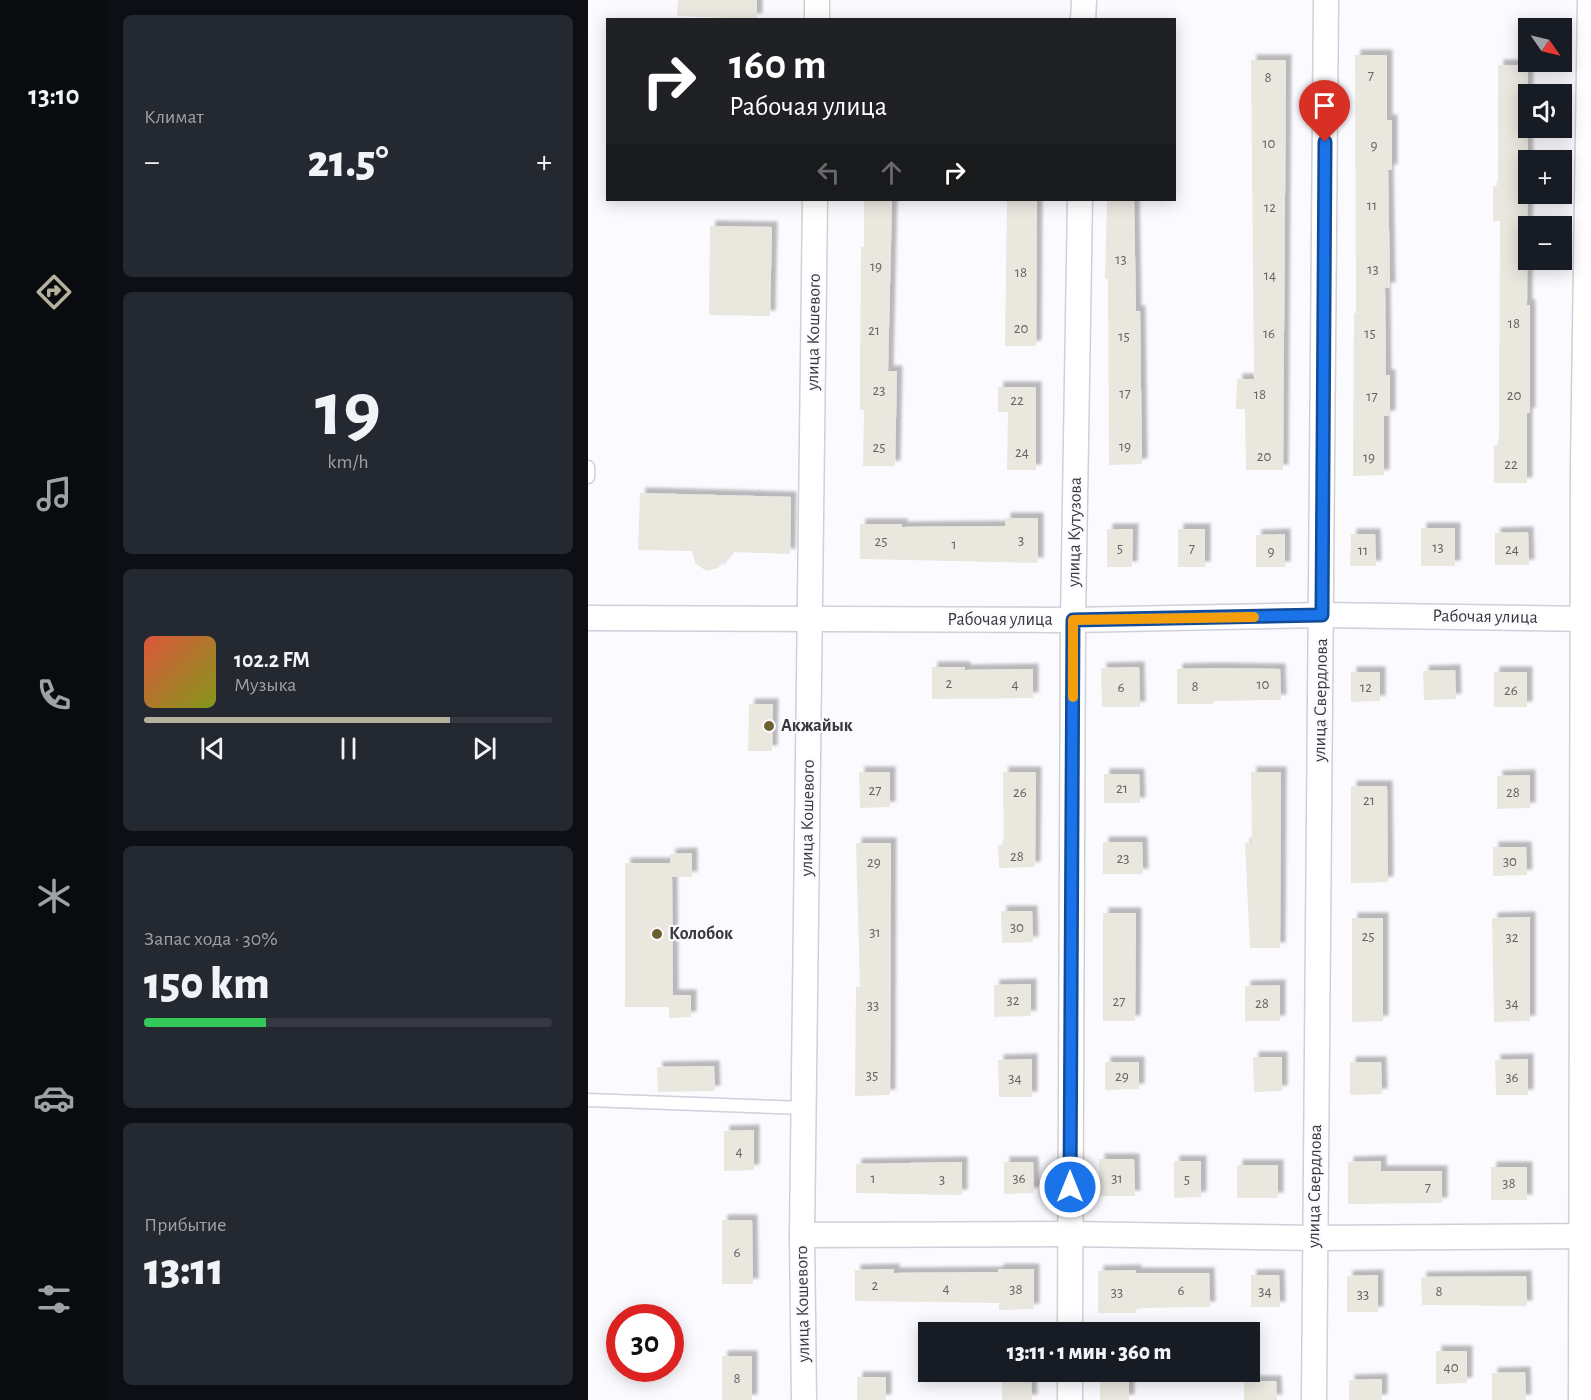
<!DOCTYPE html>
<html lang="ru">
<meta charset="utf-8">
<style>
:root{--surface:#171b24;--page:#242831;--text:#f1f3f6;--muted:#9ea1a6;--line:#363941;--accent:#b5b19c}
body{margin:0;font-family:"Alegreya Sans",sans-serif;background:var(--page);color:var(--text);height:100vh;display:flex;flex-direction:column;font-size:22px;white-space:nowrap}
*{box-sizing:border-box;margin:0}
p{font-size:20px;color:var(--muted)}
.icon{flex:none;width:33px;height:33px;fill:none;stroke:currentColor;stroke-width:2;stroke-linecap:round;stroke-linejoin:round}
.map{position:relative;flex:1;overflow:hidden}
.sheet{display:flex;flex-direction:column;gap:15px;padding:15px;background:#0d0f14;width:480px}
.sheet>*{flex:none}
.banner{position:absolute;left:18px;top:18px;width:570px;height:183px;border-radius:0px;box-shadow:0 3px 15px #0003;background:#202124;color:#fff;overflow:hidden}
.needle{width:39px;rotate:124deg}
.controls{position:absolute;left:930px;top:18px;display:grid;gap:12px}
.controls a{display:grid;place-items:center;width:54px;height:54px;border-radius:0px;background:var(--surface);box-shadow:0 3px 15px #0003;font-size:30px}
.speed{position:absolute;left:18px;top:1304px;display:flex;gap:12px;font-size:30px;font-weight:700;text-align:center}
.speed>*{display:grid;place-content:center;width:78px;height:78px;border-radius:50%;background:var(--surface);box-shadow:0 3px 15px #0003;line-height:1}
.speed .limit{border:9px solid #d22;background:#fff;color:#111}
.pin{position:absolute;display:grid;place-items:center;width:51px;height:51px;color:#fff;margin:-62px -26px;border-radius:50% 50% 50% 0;rotate:-45deg;box-shadow:0 0 6px #0007}
.pin .icon{rotate:45deg}
.me{position:absolute;width:66px;margin:-33px;rotate:0deg;stroke-linejoin:round;filter:drop-shadow(0 0 4px #0008)}
.turn{display:flex;align-items:center;gap:21px;height:126px;padding:0 24px;font-size:27px}
.turn .icon{width:78px;height:78px;stroke-width:2.5}
.turn b{display:block;font-size:42px;line-height:51px}
.lanes{display:flex;align-items:center;height:57px;padding:0 24px;background:#0003;justify-content:center;gap:30px;direction:ltr}
.lanes .off{opacity:.35}
.big{font-size:45px;font-weight:800;line-height:1.1}
.sheet .card{flex:1;display:flex;flex-direction:column;justify-content:center;gap:9px;min-width:0;padding:0 21px;border-radius:9px;background:var(--page)}
.sheet .dial{align-items:center;gap:0}
.dial b{font-size:78px;line-height:1}
.song{display:flex;align-items:center;gap:18px}
.cover{width:72px;height:72px;border-radius:9px;background:linear-gradient(135deg,hsl(10 70% 55%),hsl(70 70% 35%))}
.played{height:6px;border-radius:3px;background:linear-gradient(90deg,var(--accent) 75%,var(--line) 75%)}
.keys{display:flex;justify-content:space-around;direction:ltr}
.heat{display:flex;justify-content:space-between;align-items:center;font-size:33px;direction:ltr}
.charge{height:9px;border-radius:4px;background:linear-gradient(90deg,#34c759 30%,var(--line) 0)}
.trip{position:absolute;left:330px;top:1322px;width:342px;height:60px;border-radius:0px;background:var(--surface);box-shadow:0 3px 15px #0003;font-weight:800;line-height:60px;text-align:center}
main{display:flex;flex:1;min-height:0}
.tabs{display:flex;flex-direction:column;width:108px;justify-content:space-around;align-items:center;background:#090b0e;color:var(--muted)}
.tabs .icon{width:42px;height:42px}
.tabs .on{color:var(--accent)}
.tabs b{font-size:27px;color:var(--text)}
.map>svg:first-child{display:block}
.building{fill:#e9e7de;filter:url(#shadow)}
.lines{fill:none;stroke-linecap:round;stroke-linejoin:round}
.lane-casing{stroke:#cfd0d9;stroke-width:15}
.street-casing{stroke:#cfd0d9;stroke-width:27}
.lane{stroke:#fff;stroke-width:12}
.street{stroke:#fff;stroke-width:24}
.route-casing{stroke:#114b97;stroke-width:15}
.route{stroke:#1a73e8;stroke-width:10}
.slow{stroke:#f59e0b;stroke-width:10}
.poi-dot{fill:#6c612e;stroke:#fbfbff;stroke-width:2}
.labels{text-anchor:middle;dominant-baseline:central;stroke-width:4.5;stroke-linejoin:round;paint-order:stroke}
.number-label{font-size:15px;fill:#646464}
.street-label{font-size:18px;fill:#38393c;stroke:#fbfbff}
.poi-label{font-size:18px;font-weight:bold;fill:#38393c;stroke:#fbfbff;text-anchor:start}
</style>
<main>
<nav class="tabs">
<b>13:10</b>
<svg class="icon on" aria-label="directions" viewBox="0 0 24 24"><path d="M12 3l9 9-9 9-9-9zM9 14v-3h6M13 9l2 2-2 2"/></svg>
<svg class="icon" aria-label="music" viewBox="0 0 24 24"><path d="M9 18V5l10-2v13"/><circle cx="6" cy="18" r="3"/><circle cx="16" cy="16" r="3"/></svg>
<svg class="icon" aria-label="phone" viewBox="0 0 24 24"><path d="M5 4h4l2 5-3 2q2 4 5 5l2-3 5 2v4C11 20 4 13 5 4z"/></svg>
<svg class="icon" aria-label="climate" viewBox="0 0 24 24"><path d="M12 3v18M4 7l16 10M4 17L20 7"/></svg>
<svg class="icon" aria-label="car" viewBox="0 0 24 24"><path d="M5 17H2v-5l4-1 3-4h7l3 4 3 1v5h-3M9 17h6M6 11h13"/><circle cx="7" cy="17" r="2"/><circle cx="17" cy="17" r="2"/></svg>
<svg class="icon" aria-label="filters" viewBox="0 0 24 24"><path d="M4 7h16M4 17h16"/><circle cx="9" cy="7" r="2"/><circle cx="15" cy="17" r="2"/></svg>
</nav>
<section class="sheet">
<div class="card"><p>Климат</p>
<div class="heat"><a>−</a><b class="big">21.5°</b><a>+</a></div>
</div>
<div class="card dial"><b>19</b><p>km/h</p></div>
<div class="card">
<div class="song"><i class="cover"></i><div><b>102.2 FM</b><p>Музыка</p></div></div>
<div class="played"></div>
<div class="keys"><svg class="icon" aria-label="previous" viewBox="0 0 24 24"><path d="M18 5L8 12l10 7zM5 5v14"/></svg><svg class="icon" aria-label="pause" viewBox="0 0 24 24"><path d="M8 5v14M16 5v14"/></svg><svg class="icon" aria-label="next" viewBox="0 0 24 24"><path d="M6 5l10 7-10 7zM19 5v14"/></svg></div>
</div>
<div class="card"><p>Запас хода · 30%</p><b class="big">150 km</b><div class="charge"></div></div>
<div class="card"><p>Прибытие</p><b class="big">13:11</b></div>
</section>
<div class="map">
<svg width="1003" height="1400" viewBox="0 0 1003 1400">
<defs>
<filter id="shadow"><feDropShadow dx="5.5" dy="-5.5" stdDeviation="1.5" flood-color="#0004"/></filter>
</defs>
<rect width="100%" height="100%" fill="#fbfbff"/>
<g class="building">
<path d="M90,0H169V19L89,16Z"/>
<path d="M767,55H799V120H804V170H800L802,288H797L798,375H802V416H796V475L765,476L766,313H768Z"/>
<path d="M663,60H698L695,470H658L657,409H648L649,379H666Z"/>
<path d="M910,65H940L939,305H942V413H939V483H906V445H911L912,221H905V186H910Z"/>
<path d="M276,200H304L300,371H309L307,466H275L276,410H272V371L273,247H276Z"/>
<path d="M419,200H449L448,346H417Z"/>
<path d="M519,200H546L548,311H552L554,464L521,465L520,279H517Z"/>
<path d="M122,226L184,227L182,316L121,315Z"/>
<path d="M410,387H448V470H419L420,412H410Z"/>
<path d="M52,493L203,497L202,554L144,552L130,568L118,571L107,563L104,551L50,550Z"/>
<path d="M417,518H450V563L272,559V524H314V527L417,526Z"/>
<rect x="833" y="528" width="34" height="38"/>
<path d="M519,529H545L544,567H519Z"/>
<rect x="590" y="529" width="27" height="38"/>
<path d="M940,532L941,565H907V533Z"/>
<path d="M697,534V567H668V535Z"/>
<path d="M763,534H787L788,566H762Z"/>
<path d="M344,667H377V670L445,669V698L344,699Z"/>
<path d="M551,667L552,707H514L513,668Z"/>
<path d="M625,668L692,669L693,700L625,701V704H589V669Z"/>
<path d="M867,670L868,699L836,700L835,671Z"/>
<path d="M763,672H792V701L763,702Z"/>
<rect x="906" y="672" width="33" height="35"/>
<path d="M161,704H185L184,751H160Z"/>
<path d="M271,772H302V807L272,808Z"/>
<path d="M415,772H448L447,867L411,868L410,845H416Z"/>
<path d="M663,772H693L692,948H662L657,843H664Z"/>
<path d="M516,774H551L552,803H516Z"/>
<path d="M942,775V808L909,809V776Z"/>
<path d="M763,786H799L800,882L763,883Z"/>
<path d="M515,842H554L555,874H515Z"/>
<path d="M268,843H303L302,1095L267,1096L268,987H272Z"/>
<path d="M905,847H938L939,875L905,876Z"/>
<path d="M104,853V877H84L85,995H103V1017L81,1018V1007H37V863H82V854Z"/>
<path d="M413,911H444L445,942L414,943Z"/>
<path d="M515,913H548L547,1021H515Z"/>
<path d="M942,917V1021L906,1022L904,918Z"/>
<path d="M764,918H795V1021L764,1022Z"/>
<path d="M443,984V1016L406,1017V985Z"/>
<path d="M692,985V1021H657V986Z"/>
<path d="M665,1057H694V1091L666,1092Z"/>
<path d="M444,1059V1097H411L410,1060Z"/>
<path d="M940,1059V1095H908L907,1060Z"/>
<path d="M517,1062H551V1089L517,1090Z"/>
<path d="M762,1062H793L794,1094L762,1095Z"/>
<path d="M126,1066L127,1091L70,1092L69,1067Z"/>
<path d="M166,1130V1170L136,1171V1131Z"/>
<path d="M511,1159H546L547,1196H512Z"/>
<path d="M586,1161H613V1197L586,1198Z"/>
<path d="M793,1161V1171H854V1203L760,1204V1162Z"/>
<path d="M374,1162V1195L268,1193V1164Z"/>
<path d="M416,1162H445L446,1193L416,1194Z"/>
<rect x="649" y="1165" width="41" height="33"/>
<rect x="903" y="1167" width="36" height="33"/>
<path d="M134,1220H164L165,1284H134Z"/>
<path d="M306,1269V1273L410,1272V1269H446V1309L411,1310V1303L267,1301V1270Z"/>
<path d="M548,1270V1273H621L622,1307L548,1308V1313H510V1271Z"/>
<path d="M663,1275H691L692,1307H663Z"/>
<path d="M790,1275V1312H759V1276Z"/>
<path d="M938,1276L939,1306L834,1305L833,1277Z"/>
<path d="M848,1351H879V1383L848,1384Z"/>
<rect x="134" y="1356" width="30" height="44"/>
<path d="M937,1372L938,1400H904V1373Z"/>
<rect x="269" y="1377" width="29" height="23"/>
<path d="M443,1377L444,1400H414V1378Z"/>
<rect x="512" y="1377" width="29" height="23"/>
<path d="M794,1379V1400H761V1380Z"/>
<path d="M656,1381H688L689,1400H656Z"/>
</g>
<g class="lines">
<defs>
<g id="lane">
<path d="M0,467V477"/>
<path d="M0,1100L216,1108"/>
</g>
<g id="street">
<path d="M229,20V0"/>
<path d="M495,20L496,0"/>
<path d="M0,618L485,620L734,615L1003,619"/>
<path d="M214,1235L482,1234L726,1238L1003,1236"/>
<path d="M482,1332L485,620L492,200"/>
<path d="M216,1400L214,1235L227,200"/>
<path d="M482,1400V1371"/>
<path d="M726,1400L738,0"/>
<path d="M993,1400L995,464L1002,0"/>
</g>
</defs>
<use href="#lane" class="lane-casing"/>
<use href="#street" class="street-casing"/>
<use href="#lane" class="lane"/>
<use href="#street" class="street"/>
</g>
<g class="lines">
<defs>
<path id="route" d="M482,1187L485,620L734,615L737,142"/>
</defs>
<use href="#route" class="route-casing"/>
<use href="#route" class="route"/>
<path class="slow" d="M485,697V620L666,617"/>
</g>
<g class="poi-dot">
<circle cx="181" cy="726" r="6"/>
<circle cx="69" cy="934" r="6"/>
</g>
<g class="labels">
<g class="number-label">
<text x="783" y="75">7</text>
<text x="680" y="77">8</text>
<text x="681" y="143">10</text>
<text x="786" y="145">9</text>
<text x="784" y="205">11</text>
<text x="682" y="207">12</text>
<text x="533" y="259">13</text>
<text x="288" y="266">19</text>
<text x="785" y="269">13</text>
<text x="433" y="272">18</text>
<text x="682" y="275">14</text>
<text x="926" y="323">18</text>
<text x="433" y="328">20</text>
<text x="286" y="330">21</text>
<text x="681" y="333">16</text>
<text x="782" y="333">15</text>
<text x="536" y="336">15</text>
<text x="291" y="390">23</text>
<text x="537" y="393">17</text>
<text x="672" y="394">18</text>
<text x="926" y="395">20</text>
<text x="784" y="396">17</text>
<text x="429" y="400">22</text>
<text x="537" y="446">19</text>
<text x="291" y="447">25</text>
<text x="434" y="452">24</text>
<text x="676" y="456">20</text>
<text x="781" y="457">19</text>
<text x="923" y="464">22</text>
<text x="433" y="540">3</text>
<text x="293" y="541">25</text>
<text x="366" y="544">1</text>
<text x="850" y="547">13</text>
<text x="532" y="548">5</text>
<text x="604" y="548">7</text>
<text x="924" y="549">24</text>
<text x="775" y="550">11</text>
<text x="683" y="551">9</text>
<text x="361" y="683">2</text>
<text x="427" y="684">4</text>
<text x="675" y="684">10</text>
<text x="607" y="686">8</text>
<text x="533" y="687">6</text>
<text x="778" y="687">12</text>
<text x="923" y="690">26</text>
<text x="534" y="788">21</text>
<text x="287" y="790">27</text>
<text x="432" y="792">26</text>
<text x="925" y="792">28</text>
<text x="781" y="800">21</text>
<text x="429" y="856">28</text>
<text x="535" y="858">23</text>
<text x="922" y="861">30</text>
<text x="286" y="862">29</text>
<text x="429" y="927">30</text>
<text x="287" y="932">31</text>
<text x="780" y="936">25</text>
<text x="924" y="937">32</text>
<text x="425" y="1000">32</text>
<text x="531" y="1001">27</text>
<text x="674" y="1003">28</text>
<text x="924" y="1003">34</text>
<text x="285" y="1005">33</text>
<text x="284" y="1075">35</text>
<text x="534" y="1076">29</text>
<text x="924" y="1077">36</text>
<text x="427" y="1078">34</text>
<text x="151" y="1151">4</text>
<text x="285" y="1178">1</text>
<text x="431" y="1178">36</text>
<text x="529" y="1178">31</text>
<text x="354" y="1179">3</text>
<text x="599" y="1179">5</text>
<text x="921" y="1183">38</text>
<text x="840" y="1187">7</text>
<text x="149" y="1252">6</text>
<text x="287" y="1285">2</text>
<text x="358" y="1288">4</text>
<text x="428" y="1289">38</text>
<text x="593" y="1290">6</text>
<text x="677" y="1291">34</text>
<text x="851" y="1291">8</text>
<text x="529" y="1292">33</text>
<text x="775" y="1294">33</text>
<text x="863" y="1367">40</text>
<text x="149" y="1378">8</text>
</g>
<g class="street-label">
<text transform="translate(226 332) rotate(-89)">улица Кошевого</text>
<text transform="translate(487 532) rotate(-89)">улица Кутузова</text>
<text transform="translate(897 617) rotate(1)">Рабочая улица</text>
<text x="412" y="620">Рабочая улица</text>
<text transform="translate(733 700) rotate(-89)">улица Свердлова</text>
<text transform="translate(220 818) rotate(-89)">улица Кошевого</text>
<text transform="translate(727 1186) rotate(-89)">улица Свердлова</text>
<text transform="translate(215 1304) rotate(-91)">улица Кошевого</text>
</g>
<g class="poi-label">
<text x="193" y="726">Акжайык</text>
<text x="81" y="934">Колобок</text>
</g>
</g>
</svg>
<div class="controls">
<a><svg class="needle" viewBox="-14 -14 28 28"><path d="M0-13l5 13h-10z" fill="#e53935"/><path d="M0 13l5-13h-10z" fill="#9ea1a6"/></svg></a>
<a><svg class="icon" aria-label="sound" viewBox="0 0 24 24"><path d="M4 9h4l5-4v14l-5-4H4zM17 9q2 3 0 6"/></svg></a>
<a>+</a>
<a>−</a>
</div>
<div class="speed"><div class="limit">30</div></div>
<div class="pin" style="left:737px;top:142px;background:#d93025"><svg class="icon" aria-label="arrive" viewBox="0 0 24 24"><path d="M6 21V4h12l-3 4 3 4H6"/></svg></div>
<svg class="me" style="left:482px;top:1187px" viewBox="-20 -20 40 40"><circle r="17" fill="#1a73e8" stroke="#fff" stroke-width="3"/><path d="M0-11L8 9 0 5-8 9z" fill="#fff"/></svg>
<div class="trip">13:11 · 1 мин · 360 m</div>
<div class="banner">
<div class="turn"><svg class="icon" aria-label="right" viewBox="0 0 24 24"><path d="M7 20v-9h11M14 6l5 5-5 5"/></svg><div><b>160 m</b>Рабочая улица</div></div>
<div class="lanes"><svg class="icon off" aria-label="left" viewBox="0 0 24 24"><path d="M17 20v-9H6M10 6l-5 5 5 5"/></svg><svg class="icon off" aria-label="ahead" viewBox="0 0 24 24"><path d="M12 20V5M6 11l6-6 6 6"/></svg><svg class="icon" aria-label="right" viewBox="0 0 24 24"><path d="M7 20v-9h11M14 6l5 5-5 5"/></svg></div>
</div>
</div>
</main>
